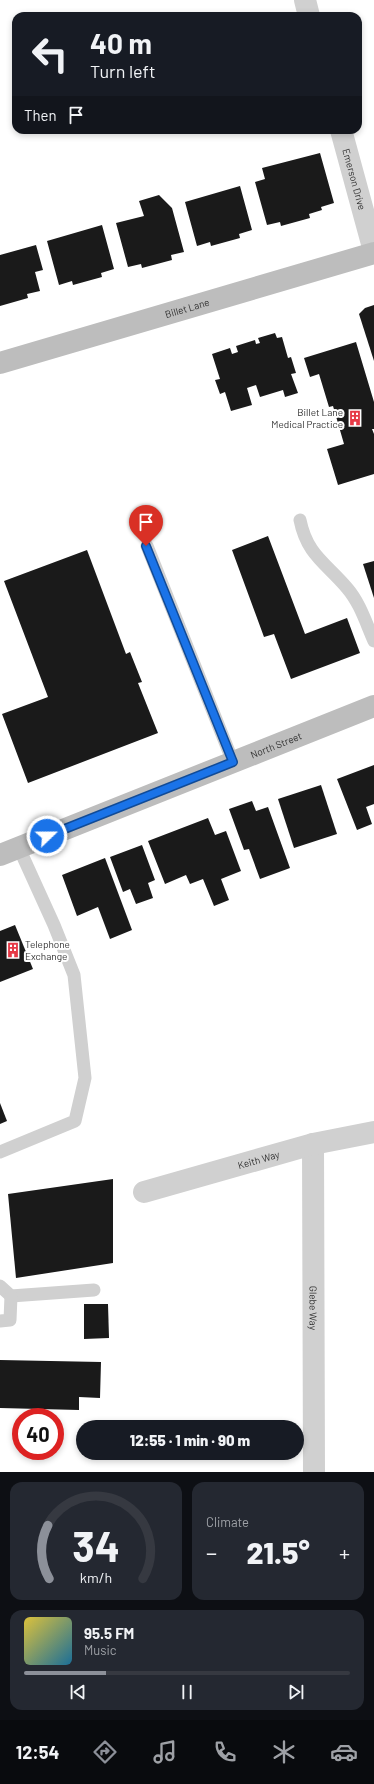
<!DOCTYPE html>
<meta charset="utf-8">
<style>
:root{--surface:#171b24;--page:#242831;--text:#f1f3f6;--muted:#9ea1a6;--line:#363941;--accent:#8c9099}
body{margin:0;font-family:Barlow,sans-serif;background:var(--page);color:var(--text);height:100vh;display:flex;flex-direction:column;font-size:15px;white-space:nowrap}
*{box-sizing:border-box;margin:0}
p{font-size:13px;color:var(--muted)}
.icon{flex:none;width:22px;height:22px;fill:none;stroke:currentColor;stroke-width:2;stroke-linecap:round;stroke-linejoin:round}
.map{position:relative;height:1472px;overflow:hidden}
.side{display:flex;flex-direction:column;gap:10px;padding:10px;background:#0d0f14;flex:1}
.side>*{flex:none}
.guide{position:absolute;left:12px;top:12px;width:350px;height:122px;border-radius:12px;box-shadow:0 2px 6px #0003;background:#171b24;color:var(--text);overflow:hidden}
.speed{position:absolute;left:12px;top:1408px;display:flex;gap:8px;font-size:20px;font-weight:700;text-align:center}
.speed>*{display:grid;place-content:center;width:52px;height:52px;border-radius:50%;background:var(--surface);box-shadow:0 2px 6px #0003;line-height:1}
.speed .limit{border:6px solid #d22;background:#fff;color:#111}
.pin{position:absolute;display:grid;place-items:center;width:34px;height:34px;color:#fff;margin:-41px -17px;border-radius:50% 50% 50% 0;rotate:-45deg;box-shadow:0 0 4px #0007}
.pin .icon{rotate:45deg}
.me{position:absolute;width:44px;margin:-22px;rotate:68deg;stroke-linejoin:round;filter:drop-shadow(0 0 3px #0008)}
.turn{display:flex;align-items:center;gap:14px;height:84px;padding:0 12px;font-size:18px}
.turn .icon{width:52px;height:52px;stroke-width:2.5}
.turn b{display:block;font-size:28px;line-height:34px}
.then{display:flex;align-items:center;height:38px;padding:0 12px;background:#0003;gap:8px;font-size:15px}
.big{font-size:30px;font-weight:800;line-height:1.1}
.side .tile{flex:1;display:flex;flex-direction:column;justify-content:center;gap:6px;min-width:0;padding:0 14px;border-radius:12px;background:var(--page)}
.side .dial{align-items:center;gap:0}
.dial svg{height:104px;overflow:visible;fill:none;stroke:var(--line);stroke-width:7;stroke-linecap:round;text-anchor:middle}
.dial text{fill:var(--text);stroke:none}
.song{display:flex;align-items:center;gap:12px}
.cover{width:48px;height:48px;border-radius:6px;background:linear-gradient(135deg,hsl(50 70% 55%),hsl(200 70% 35%))}
.played{height:4px;border-radius:2px;background:linear-gradient(90deg,var(--accent) 25%,var(--line) 25%)}
.keys{display:flex;justify-content:space-around;direction:ltr}
.heat{display:flex;justify-content:space-between;align-items:center;font-size:22px;direction:ltr}
.side .tiles{flex:1;display:grid;gap:10px;grid-template-columns:1fr 1fr}
.tile:last-child{grid-column:span 2}
.trip{position:absolute;left:76px;top:1420px;width:228px;height:40px;border-radius:20px;background:var(--surface);box-shadow:0 2px 6px #0003;font-weight:800;line-height:40px;text-align:center}
.menu{display:flex;height:64px;justify-content:space-around;align-items:center;background:#090b0e;color:var(--muted)}
.menu .icon{width:28px;height:28px}
.menu .active{color:var(--accent)}
.menu b{font-size:18px;color:var(--text)}
.map>svg:first-child{display:block}
.building{fill:#1a1a1a}
.lines{fill:none;stroke-linecap:round;stroke-linejoin:round}
.lane{stroke:#d0d0d0;stroke-width:13}
.street{stroke:#d0d0d0;stroke-width:22}
.secondary{stroke:#bdbdbd;stroke-width:22}
.route-casing{stroke:#114b97;stroke-width:10}
.route{stroke:#1a73e8;stroke-width:7}
.labels{text-anchor:middle;dominant-baseline:central;stroke-width:4;stroke-linejoin:round;paint-order:stroke}
.street-label{font-size:10px;fill:#333;stroke:#fff}
.poi-label{font-size:10px;fill:#333;stroke:#fff;text-anchor:end}
</style>
<div class="map">
<svg width="374" height="1472" viewBox="0 0 374 1472">
<rect width="100%" height="100%" fill="#fff"/>
<g class="building">
<path d="M320,153L334,203L321,207L322,210L309,214L310,218L281,226L280,222L267,225L255,182L265,179L262,168Z"/>
<path d="M240,186L252,230L239,234L240,238L211,246L210,242L197,246L185,202Z"/>
<path d="M159,195L172,208L184,252L171,255L172,260L142,268L141,264L128,267L116,223L144,216L139,201Z"/>
<path d="M102,225L114,269L101,273L102,277L73,285L72,281L59,285L47,241Z"/>
<path d="M36,245L43,270L35,272L40,291L27,294L28,298L0,306V255Z"/>
<path d="M374,305V361L359,314L365,308Z"/>
<path d="M275,333L277,338L282,337L288,358L291,357L296,373L291,374L298,393L285,397L283,390L260,397L256,385L247,388L252,405L231,411L225,392L220,394L215,380L220,379L212,354L230,348L232,354L238,352L236,346L255,340L256,344L260,343L258,338Z"/>
<path d="M356,342L374,402V429H372L374,434V474L338,485L327,449L344,444L333,406L329,407L319,374L310,377L304,358Z"/>
<path d="M268,536L305,634L347,618L360,653L291,679L274,634L264,637L232,550Z"/>
<path d="M87,550L126,654L130,652L142,682L138,683L158,733L28,783L2,714L48,697L4,581Z"/>
<path d="M374,561V598L363,564Z"/>
<path d="M374,765V804L366,807L372,824L357,830L337,779Z"/>
<path d="M321,785L337,834L294,848L278,799Z"/>
<path d="M252,801L256,811L268,807L290,868L260,879L249,849L244,850L229,809Z"/>
<path d="M208,818L215,835L226,831L241,871L221,879L229,900L214,906L203,879L190,884L186,875L165,884L148,841Z"/>
<path d="M142,845L155,880L148,883L153,898L136,904L130,889L123,892L110,857Z"/>
<path d="M105,858L132,930L110,939L98,907L77,916L62,875Z"/>
<path d="M15,925L33,969L0,982V931Z"/>
<path d="M0,1103L7,1121L0,1124Z"/>
<path d="M113,1179V1263L16,1278L8,1194Z"/>
<path d="M84,1304H108L109,1338L84,1339Z"/>
<path d="M0,1360L101,1362L100,1398L79,1397V1410L0,1408Z"/>
</g>
<g class="lines">
<g class="lane">
<path d="M300,520C307,555 326,563 347,588C360,603 366,623 374,641"/>
<path d="M147,546L233,762"/>
<path d="M0,1152L75,1121L85,1078L74,975L54,925L19,848"/>
<path d="M0,1286L11,1296L94,1290"/>
<path d="M0,1321L10,1320L11,1296"/>
</g>
<g class="street">
<path d="M305,0L309,16"/>
<path id="s1" d="M341,130L374,251"/>
<path id="s2" d="M313,1144L314,1472"/>
<path id="s3" d="M144,1192L313,1144L374,1132"/>
</g>
<g class="secondary">
<path id="s4" d="M0,363L374,253"/>
<path id="s5" d="M0,855L374,706"/>
</g>
</g>
<g class="lines">
<defs>
<path id="route" d="M47,836L233,762L146,546"/>
</defs>
<use href="#route" class="route-casing"/>
<use href="#route" class="route"/>
</g>
<defs>
<symbol id="building-bare" viewBox="-9 -9 18 18"><path d="M-4-6H4V6H1V3H-1V6H-4ZM-2.5-4.3h1.7v1.8h-1.7ZM.8-4.3h1.7v1.8H.8ZM-2.5-1h1.7V.8h-1.7ZM.8-1h1.7V.8H.8Z" fill="#e63946" stroke="#fff" stroke-width="2.5" paint-order="stroke"/></symbol>
</defs>
<g fill-rule="evenodd">
<use href="#building-bare" x="344" y="407" width="22" height="22"/>
<use href="#building-bare" x="2" y="939" width="22" height="22"/>
</g>
<g class="labels">
<g class="street-label">
<text stroke="none"><textPath href="#s1" startOffset="51">Emerson Drive</textPath></text>
<text stroke="none"><textPath href="#s4" startOffset="195">Billet Lane</textPath></text>
<text stroke="none"><textPath href="#s5" startOffset="297">North Street</textPath></text>
<text stroke="none"><textPath href="#s3" startOffset="119">Keith Way</textPath></text>
<text stroke="none"><textPath href="#s2" startOffset="164">Glebe Way</textPath></text>
</g>
<g class="poi-label">
<text x="343" y="412">Billet Lane<tspan x="343" dy="12">Medical Practice</tspan></text>
<text x="25" y="944" text-anchor="start">Telephone<tspan x="25" dy="12">Exchange</tspan></text>
</g>
</g>
</svg>
<div class="speed"><div class="limit">40</div></div>
<div class="pin" style="left:146px;top:546px;background:#d93025"><svg class="icon" aria-label="arrive" viewBox="0 0 24 24"><path d="M6 21V4h12l-3 4 3 4H6"/></svg></div>
<svg class="me" style="left:47px;top:836px" viewBox="-20 -20 40 40"><circle r="17" fill="#1a73e8" stroke="#fff" stroke-width="3"/><path d="M0-11L8 9 0 5-8 9z" fill="#fff"/></svg>
<div class="trip">12:55 · 1 min · 90 m</div>
<div class="guide">
<div class="turn"><svg class="icon" aria-label="left" viewBox="0 0 24 24"><path d="M17 20v-9H6M10 6l-5 5 5 5"/></svg><div><b>40 m</b>Turn left</div></div>
<div class="then">Then<svg class="icon" aria-label="arrive" viewBox="0 0 24 24"><path d="M6 21V4h12l-3 4 3 4H6"/></svg></div>
</div>
</div>
<section class="side">
<div class="tiles">
<div class="tile dial"><svg viewBox="0 0 100 80">
<path d="M14 69A42 42 0 1 1 86 69"/>
<path d="M14 69A42 42 0 0 1 13 28" stroke="#8c9099"/>
<text x="50" y="56" font-size="32" font-weight="700">34</text>
<text x="50" y="72" font-size="11">km/h</text>
</svg></div>
<div class="tile"><p>Climate</p>
<div class="heat"><a>−</a><b class="big">21.5°</b><a>+</a></div>
</div>
<div class="tile">
<div class="song"><i class="cover"></i><div><b>95.5 FM</b><p>Music</p></div></div>
<div class="played"></div>
<div class="keys"><svg class="icon" aria-label="previous" viewBox="0 0 24 24"><path d="M18 5L8 12l10 7zM5 5v14"/></svg><svg class="icon" aria-label="pause" viewBox="0 0 24 24"><path d="M8 5v14M16 5v14"/></svg><svg class="icon" aria-label="next" viewBox="0 0 24 24"><path d="M6 5l10 7-10 7zM19 5v14"/></svg></div>
</div>
</div>
</section>
<nav class="menu">
<b>12:54</b>
<svg class="icon active" aria-label="directions" viewBox="0 0 24 24"><path d="M12 3l9 9-9 9-9-9zM9 14v-3h6M13 9l2 2-2 2"/></svg>
<svg class="icon" aria-label="music" viewBox="0 0 24 24"><path d="M9 18V5l10-2v13"/><circle cx="6" cy="18" r="3"/><circle cx="16" cy="16" r="3"/></svg>
<svg class="icon" aria-label="phone" viewBox="0 0 24 24"><path d="M5 4h4l2 5-3 2q2 4 5 5l2-3 5 2v4C11 20 4 13 5 4z"/></svg>
<svg class="icon" aria-label="climate" viewBox="0 0 24 24"><path d="M12 3v18M4 7l16 10M4 17L20 7"/></svg>
<svg class="icon" aria-label="car" viewBox="0 0 24 24"><path d="M5 17H2v-5l4-1 3-4h7l3 4 3 1v5h-3M9 17h6M6 11h13"/><circle cx="7" cy="17" r="2"/><circle cx="17" cy="17" r="2"/></svg>
</nav>
